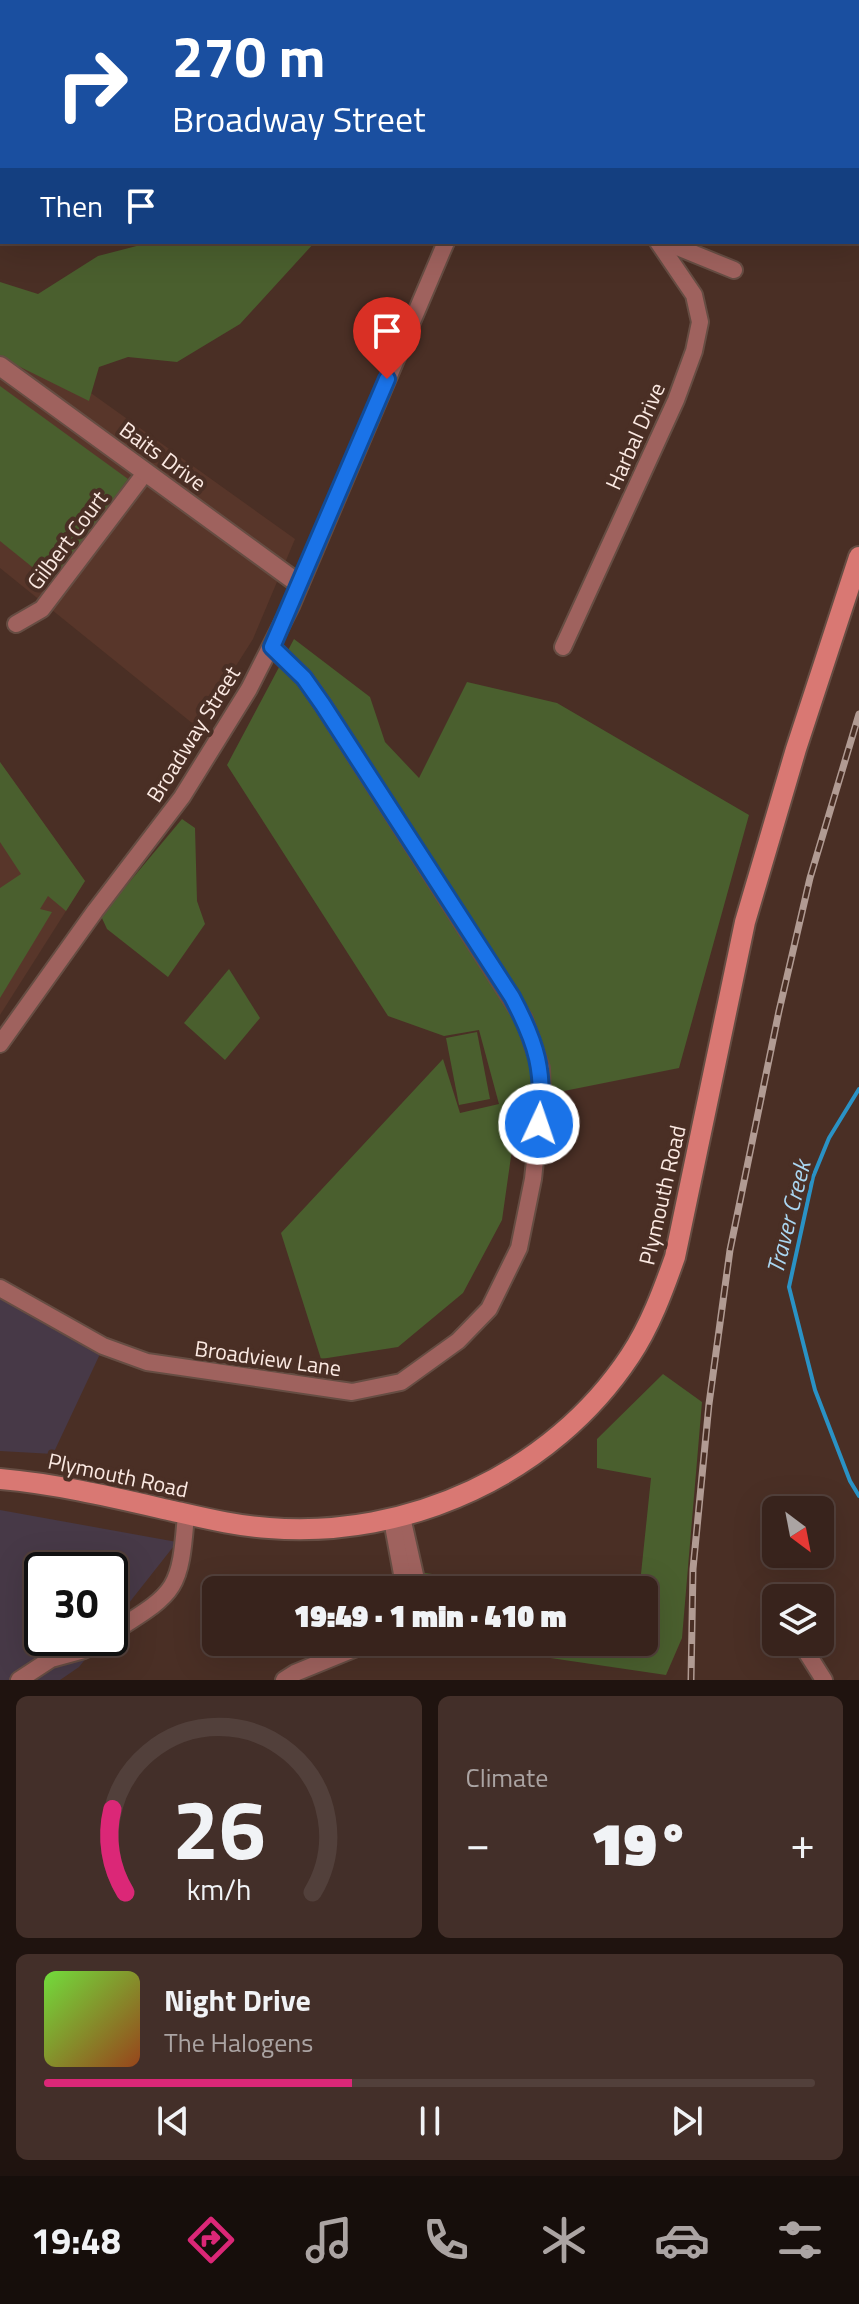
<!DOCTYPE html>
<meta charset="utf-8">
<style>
:root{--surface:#38231c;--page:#432f29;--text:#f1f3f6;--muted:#aba4a3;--line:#52403b;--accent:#db2777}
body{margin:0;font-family:"Titillium Web",sans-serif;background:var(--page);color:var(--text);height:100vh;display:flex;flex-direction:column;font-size:30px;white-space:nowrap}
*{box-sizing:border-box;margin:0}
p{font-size:26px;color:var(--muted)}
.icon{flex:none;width:44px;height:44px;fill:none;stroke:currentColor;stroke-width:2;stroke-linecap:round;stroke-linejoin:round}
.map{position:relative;height:1680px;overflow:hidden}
.details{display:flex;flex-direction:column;gap:16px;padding:16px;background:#1f130f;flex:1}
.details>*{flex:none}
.banner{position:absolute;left:0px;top:0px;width:860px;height:244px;box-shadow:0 8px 32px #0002,0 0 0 2px var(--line);background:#1a4fa0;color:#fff;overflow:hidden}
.needle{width:52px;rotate:148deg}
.tools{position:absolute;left:762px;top:1496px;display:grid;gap:16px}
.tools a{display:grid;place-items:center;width:72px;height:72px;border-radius:12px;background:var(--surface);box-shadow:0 8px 32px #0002,0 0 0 2px var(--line);font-size:40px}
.speed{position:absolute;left:24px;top:1552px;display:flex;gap:16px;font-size:40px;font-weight:700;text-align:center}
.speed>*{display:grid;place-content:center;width:104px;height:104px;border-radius:50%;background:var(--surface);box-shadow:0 8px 32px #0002,0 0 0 2px var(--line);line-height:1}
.speed .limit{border:4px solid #111;border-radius:12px;background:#fff;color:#111}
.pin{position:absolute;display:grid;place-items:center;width:68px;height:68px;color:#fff;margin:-82px -34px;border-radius:50% 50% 50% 0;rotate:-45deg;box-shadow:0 0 8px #0007}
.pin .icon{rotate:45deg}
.me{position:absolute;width:88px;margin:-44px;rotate:3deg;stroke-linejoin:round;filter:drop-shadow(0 0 6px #0008)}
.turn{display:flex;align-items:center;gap:28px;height:168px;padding:0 40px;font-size:36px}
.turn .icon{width:104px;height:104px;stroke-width:2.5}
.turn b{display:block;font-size:56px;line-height:68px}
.then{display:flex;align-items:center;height:76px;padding:0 40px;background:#0003;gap:16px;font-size:30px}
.big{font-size:60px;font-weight:800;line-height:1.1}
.details .card{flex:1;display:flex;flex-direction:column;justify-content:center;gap:12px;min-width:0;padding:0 28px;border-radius:12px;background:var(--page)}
.details .dial{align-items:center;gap:0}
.dial svg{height:208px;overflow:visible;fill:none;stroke:var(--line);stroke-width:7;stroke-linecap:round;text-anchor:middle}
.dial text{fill:var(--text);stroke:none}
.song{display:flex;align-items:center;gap:24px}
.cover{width:96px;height:96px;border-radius:12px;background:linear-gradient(135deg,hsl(100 70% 55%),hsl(20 70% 35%))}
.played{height:8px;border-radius:4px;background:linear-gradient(90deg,var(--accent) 40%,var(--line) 40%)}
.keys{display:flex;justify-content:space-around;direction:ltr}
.heat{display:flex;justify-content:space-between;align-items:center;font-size:44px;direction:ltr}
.details .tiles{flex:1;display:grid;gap:16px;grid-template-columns:1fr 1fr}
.card:last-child{grid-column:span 2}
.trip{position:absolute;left:202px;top:1576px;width:456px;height:80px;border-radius:12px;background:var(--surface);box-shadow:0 8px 32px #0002,0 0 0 2px var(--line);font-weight:800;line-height:80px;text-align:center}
.dock{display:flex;height:128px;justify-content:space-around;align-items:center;background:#160e0b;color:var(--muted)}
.dock .icon{width:56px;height:56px}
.dock .current{color:var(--accent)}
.dock b{font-size:36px;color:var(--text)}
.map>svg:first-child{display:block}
.commercial{fill:#473947}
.built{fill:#58362a}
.green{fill:#4a5f2e}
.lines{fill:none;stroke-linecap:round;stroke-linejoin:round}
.stream{stroke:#2a92c5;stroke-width:4}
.minor-casing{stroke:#664d43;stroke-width:20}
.tertiary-casing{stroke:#664d43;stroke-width:22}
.secondary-casing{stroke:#664d43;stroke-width:24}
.minor{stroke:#9f625e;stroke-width:16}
.tertiary{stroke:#9f625e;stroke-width:18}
.secondary{stroke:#d97873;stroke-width:20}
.rail-casing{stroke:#b19b93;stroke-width:7}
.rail{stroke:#4a2f25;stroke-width:4;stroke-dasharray:12;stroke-linecap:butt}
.route-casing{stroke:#114b97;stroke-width:20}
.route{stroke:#1a73e8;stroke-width:14}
.labels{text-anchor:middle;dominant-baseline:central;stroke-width:8;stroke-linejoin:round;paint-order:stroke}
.street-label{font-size:22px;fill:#fbe9e2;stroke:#4a2f25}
.water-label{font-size:24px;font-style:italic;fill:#aad6f1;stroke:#4a2f25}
</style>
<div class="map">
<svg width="859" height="1680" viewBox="0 0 859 1680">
<rect width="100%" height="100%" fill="#4a2f25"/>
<g class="commercial">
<path d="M0,1296L100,1354L53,1454L0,1451Z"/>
<path d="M0,1510L177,1542L110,1627V1570H42V1638H102L79,1667L60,1680H0Z"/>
</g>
<g class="built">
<path d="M0,328L295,539L253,639L197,727L0,568Z"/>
<path d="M0,762L85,881L0,1015Z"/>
</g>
<g class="green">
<path d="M152,242H315L240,324L177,362L128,357L99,367L89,401L0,357V282L38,294L98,256Z"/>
<path d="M0,386L128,479L52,583L0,541Z"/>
<path d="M294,639L370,697L385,742L419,778L467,682L557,703L749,815L679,1068L519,1100L502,1220L463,1293L398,1347L321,1359L281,1233L443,1059L460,1113L499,1104L479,1030L444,1036L388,1016L227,765Z"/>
<path d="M0,762L85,881L66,911L48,896L40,909L52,912L0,998V888L21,874L0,842Z"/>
<path d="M182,819L195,828L197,901L205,924L168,977L107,929L101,916Z"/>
<path d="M229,969L260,1018L225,1060L184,1023Z"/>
<path d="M477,1032L490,1099L459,1105L446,1038Z"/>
<path d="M663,1374L702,1402L682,1638L666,1675L497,1650H442L433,1642H644V1590H625L641,1574L651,1478L597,1468V1439Z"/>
<path d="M425,1573L547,1590H419Z"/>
</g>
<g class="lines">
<path class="stream" d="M859,1089L829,1138L813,1177L789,1287L815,1390L850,1481L859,1496"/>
<defs>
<g id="minor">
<path d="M123,2L125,0"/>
<path d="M546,2L547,0"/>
<path d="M0,45L2,44"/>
<path d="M665,242L734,270"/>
<path d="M16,624L42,609L145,473"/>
<path d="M563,647L676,400L694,351L700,322L694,295L658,242"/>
<path d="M0,1044L95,911L182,797L249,689L291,606L446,242"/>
<path d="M0,1288L103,1346L147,1362L352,1392L401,1382L458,1341L489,1309L519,1248L533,1179L542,1096L541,1068L524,1019L323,705L304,678L272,647"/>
<path d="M402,1517L415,1575L409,1590"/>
<path d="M392,1520L405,1590"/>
<path d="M771,1596L776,1604"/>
<path d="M110,1634C176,1592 180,1593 186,1514"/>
<path d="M800,1642L824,1680"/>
<path d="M19,1680L51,1659L84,1650L104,1638"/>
<path d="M284,1680L295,1673L371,1642"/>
</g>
<path id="tertiary" d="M0,366L299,584"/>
<path id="secondary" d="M0,1479C58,1484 116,1498 173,1511C204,1518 236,1526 269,1528C408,1539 552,1474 630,1356C650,1326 663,1291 675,1257L745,922L796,749L859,557"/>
</defs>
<use href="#minor" class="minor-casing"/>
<use href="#tertiary" class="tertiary-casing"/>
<use href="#secondary" class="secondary-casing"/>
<use href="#minor" class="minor"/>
<use href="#tertiary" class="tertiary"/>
<use href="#secondary" class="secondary"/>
<defs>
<path id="rail" d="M691,1680L693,1569L709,1404L730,1250L779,1011L810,878L859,714"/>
</defs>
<use href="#rail" class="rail-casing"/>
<use href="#rail" class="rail"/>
</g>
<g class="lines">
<defs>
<path id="route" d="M387,379L272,647L304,678L323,705L512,997C537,1044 545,1072 539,1124"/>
</defs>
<use href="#route" class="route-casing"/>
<use href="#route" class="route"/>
</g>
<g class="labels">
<g class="street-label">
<text transform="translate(635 436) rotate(-66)">Harbal Drive</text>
<text transform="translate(163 456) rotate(36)">Baits Drive</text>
<text transform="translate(67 540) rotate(-53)">Gilbert Court</text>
<text transform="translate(193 734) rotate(-58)">Broadway Street</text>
<text transform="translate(662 1195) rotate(-77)">Plymouth Road</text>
<text transform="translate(268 1358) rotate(8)">Broadview Lane</text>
<text transform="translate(118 1475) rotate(12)">Plymouth Road</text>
</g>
<g class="water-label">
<text transform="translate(788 1217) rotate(-76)">Traver Creek</text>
</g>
</g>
</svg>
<div class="tools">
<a><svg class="needle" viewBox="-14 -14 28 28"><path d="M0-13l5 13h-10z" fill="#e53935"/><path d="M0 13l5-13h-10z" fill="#aba4a3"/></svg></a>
<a><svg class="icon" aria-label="layers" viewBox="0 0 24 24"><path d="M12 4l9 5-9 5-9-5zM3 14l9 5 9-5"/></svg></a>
</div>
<div class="speed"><div class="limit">30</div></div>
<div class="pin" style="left:387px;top:379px;background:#d93025"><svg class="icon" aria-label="arrive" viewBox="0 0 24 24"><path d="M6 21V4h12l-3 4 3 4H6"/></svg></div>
<svg class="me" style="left:539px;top:1124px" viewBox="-20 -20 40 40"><circle r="17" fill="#1a73e8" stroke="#fff" stroke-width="3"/><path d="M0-11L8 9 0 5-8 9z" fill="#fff"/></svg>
<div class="trip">19:49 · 1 min · 410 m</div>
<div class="banner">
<div class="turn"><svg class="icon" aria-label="right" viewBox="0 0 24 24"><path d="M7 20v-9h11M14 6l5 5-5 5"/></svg><div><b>270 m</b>Broadway Street</div></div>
<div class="then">Then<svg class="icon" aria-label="arrive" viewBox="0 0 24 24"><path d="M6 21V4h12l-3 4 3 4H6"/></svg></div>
</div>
</div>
<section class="details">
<div class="tiles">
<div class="card dial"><svg viewBox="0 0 100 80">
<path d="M14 69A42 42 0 1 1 86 69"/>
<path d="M14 69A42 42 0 0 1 9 37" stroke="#db2777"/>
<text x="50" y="56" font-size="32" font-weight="700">26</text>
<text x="50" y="72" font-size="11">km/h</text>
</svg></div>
<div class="card"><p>Climate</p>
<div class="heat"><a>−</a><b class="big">19°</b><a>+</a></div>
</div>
<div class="card">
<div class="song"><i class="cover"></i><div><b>Night Drive</b><p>The Halogens</p></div></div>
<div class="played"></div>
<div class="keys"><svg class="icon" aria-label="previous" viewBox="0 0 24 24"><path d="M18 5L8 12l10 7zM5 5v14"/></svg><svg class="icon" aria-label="pause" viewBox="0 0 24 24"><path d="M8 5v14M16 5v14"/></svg><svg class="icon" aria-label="next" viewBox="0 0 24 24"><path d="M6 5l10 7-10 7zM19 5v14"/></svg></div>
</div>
</div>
</section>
<nav class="dock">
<b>19:48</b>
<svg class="icon current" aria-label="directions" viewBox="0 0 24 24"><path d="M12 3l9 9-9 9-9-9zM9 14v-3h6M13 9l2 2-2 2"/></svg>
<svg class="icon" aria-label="music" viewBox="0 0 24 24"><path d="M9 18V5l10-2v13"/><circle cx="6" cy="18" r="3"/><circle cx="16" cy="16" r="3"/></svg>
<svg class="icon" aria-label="phone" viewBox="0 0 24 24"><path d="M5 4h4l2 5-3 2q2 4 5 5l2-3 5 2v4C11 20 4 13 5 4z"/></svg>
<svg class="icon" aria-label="climate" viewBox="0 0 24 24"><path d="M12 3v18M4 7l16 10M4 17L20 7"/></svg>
<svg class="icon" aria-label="car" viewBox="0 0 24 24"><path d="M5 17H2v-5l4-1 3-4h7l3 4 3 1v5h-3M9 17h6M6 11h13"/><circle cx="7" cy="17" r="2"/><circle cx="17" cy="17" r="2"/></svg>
<svg class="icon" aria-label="filters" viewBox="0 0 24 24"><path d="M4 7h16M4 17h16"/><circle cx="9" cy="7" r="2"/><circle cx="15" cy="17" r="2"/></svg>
</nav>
